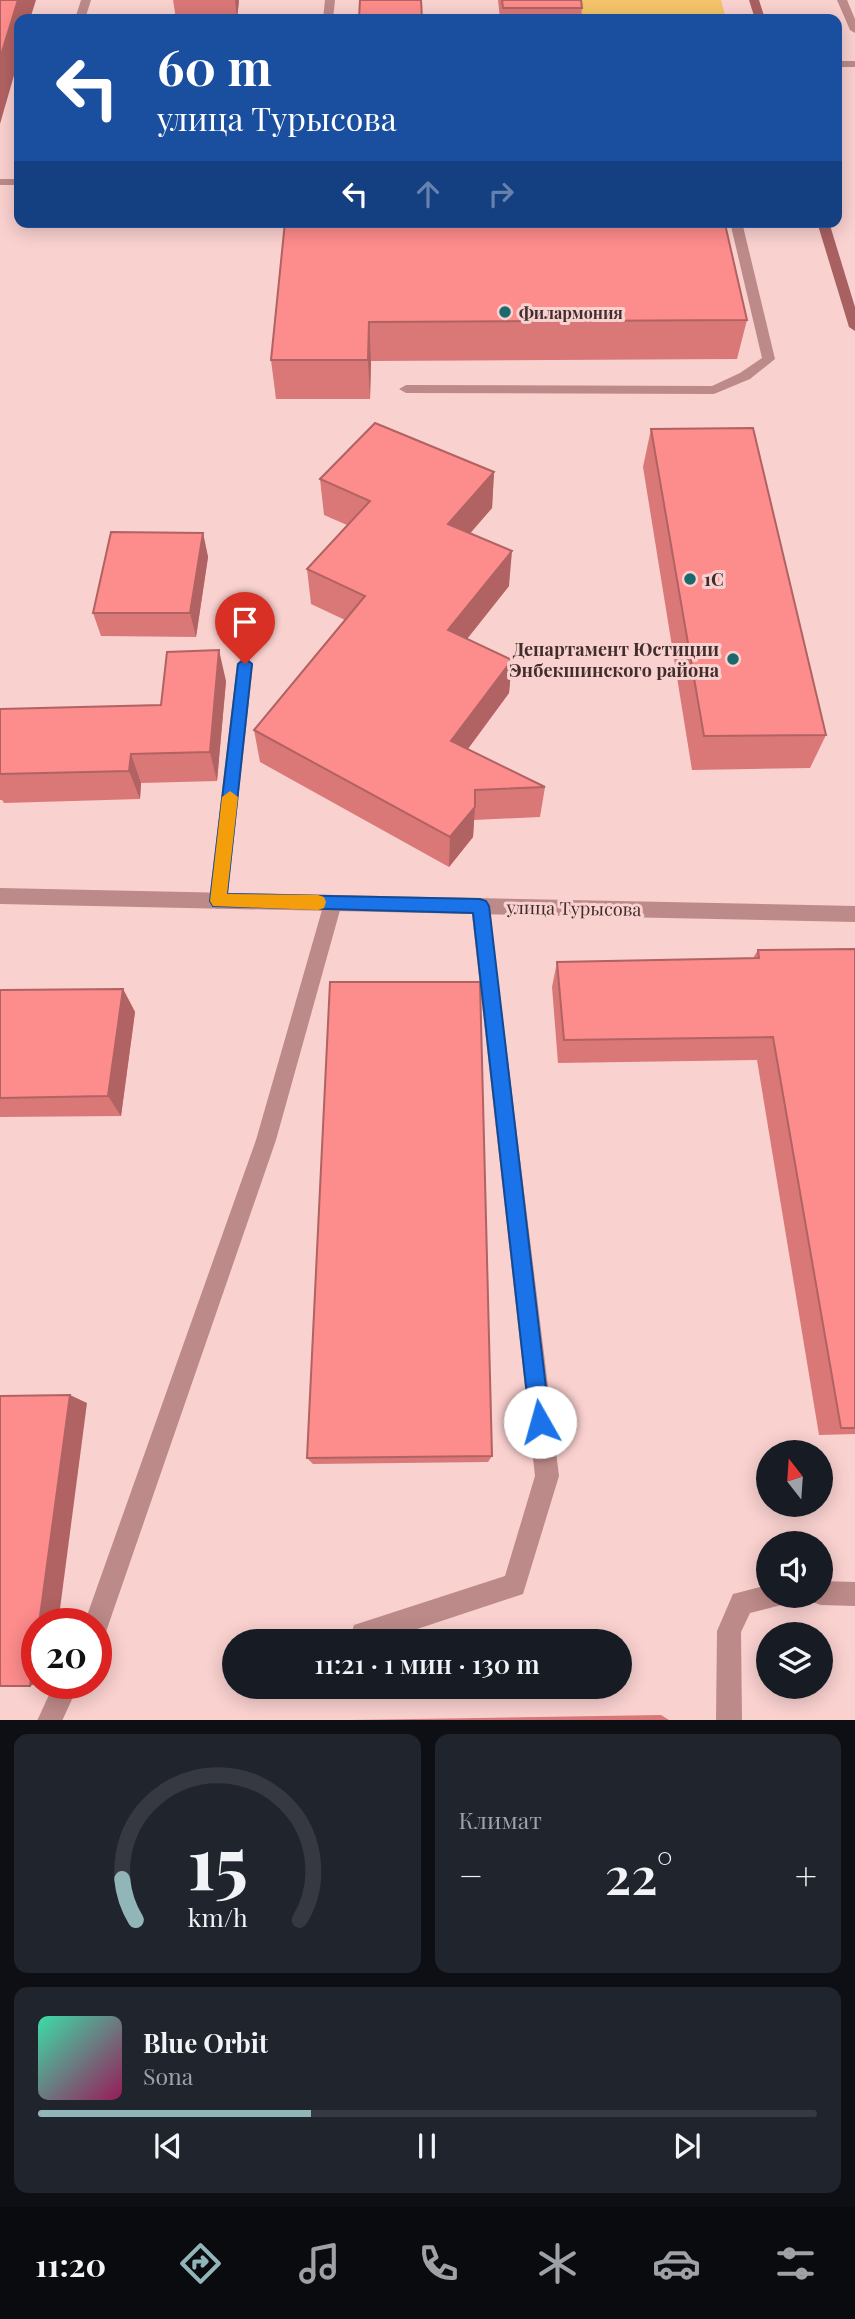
<!DOCTYPE html>
<html lang="ru">
<meta charset="utf-8">
<style>
:root{--surface:#171b24;--page:#20242c;--text:#f1f3f6;--muted:#9ea1a6;--line:#363941;--accent:#91b5b8}
body{margin:0;font-family:"Playfair Display",serif;background:var(--page);color:var(--text);height:100vh;display:flex;flex-direction:column;font-size:26px;white-space:nowrap}
*{box-sizing:border-box;margin:0}
p{font-size:23px;color:var(--muted)}
.icon{flex:none;width:38px;height:38px;fill:none;stroke:currentColor;stroke-width:2;stroke-linecap:round;stroke-linejoin:round}
.map{position:relative;height:1720px;overflow:hidden}
.drawer{display:flex;flex-direction:column;gap:14px;padding:14px;background:#0d0f14;flex:1}
.drawer>*{flex:none}
.guide{position:absolute;left:14px;top:14px;width:828px;height:214px;border-radius:14px;box-shadow:0 4px 18px #0003;background:#1a4fa0;color:#fff;overflow:hidden}
.needle{width:46px;rotate:343deg}
.buttons{position:absolute;left:756px;top:1440px;display:grid;gap:14px}
.buttons a{display:grid;place-items:center;width:77px;height:77px;border-radius:50%;background:var(--surface);box-shadow:0 4px 18px #0003;font-size:35px}
.speed{position:absolute;left:21px;top:1608px;display:flex;gap:14px;font-size:35px;font-weight:700;text-align:center}
.speed>*{display:grid;place-content:center;width:91px;height:91px;border-radius:50%;background:var(--surface);box-shadow:0 4px 18px #0003;line-height:1}
.speed .limit{border:10px solid #d22;background:#fff;color:#111}
.pin{position:absolute;display:grid;place-items:center;width:60px;height:60px;color:#fff;margin:-72px -30px;border-radius:50% 50% 50% 0;rotate:-45deg;box-shadow:0 0 7px #0007}
.pin .icon{rotate:45deg}
.me{position:absolute;width:77px;margin:-38px;rotate:353deg;stroke-linejoin:round;filter:drop-shadow(0 0 5px #0008)}
.turn{display:flex;align-items:center;gap:24px;height:147px;padding:0 28px;font-size:32px}
.turn .icon{width:91px;height:91px;stroke-width:2.5}
.turn b{display:block;font-size:49px;line-height:60px}
.lanes{display:flex;align-items:center;height:66px;padding:0 28px;background:#0003;justify-content:center;gap:35px;direction:ltr}
.lanes .off{opacity:.35}
.big{font-size:52px;font-weight:600;line-height:1.1}
.drawer .card{flex:1;display:flex;flex-direction:column;justify-content:center;gap:10px;min-width:0;padding:0 24px;border-radius:14px;background:var(--page)}
.drawer .dial{align-items:center;gap:0}
.dial svg{height:182px;overflow:visible;fill:none;stroke:var(--line);stroke-width:7;stroke-linecap:round;text-anchor:middle}
.dial text{fill:var(--text);stroke:none}
.song{display:flex;align-items:center;gap:21px}
.cover{width:84px;height:84px;border-radius:10px;background:linear-gradient(135deg,hsl(160 70% 55%),hsl(330 70% 35%))}
.played{height:7px;border-radius:4px;background:linear-gradient(90deg,var(--accent) 35%,var(--line) 35%)}
.keys{display:flex;justify-content:space-around;direction:ltr}
.heat{display:flex;justify-content:space-between;align-items:center;font-size:38px;direction:ltr}
.drawer .tiles{flex:1;display:grid;gap:14px;grid-template-columns:1fr 1fr}
.card:last-child{grid-column:span 2}
.trip{position:absolute;left:222px;top:1629px;width:410px;height:70px;border-radius:35px;background:var(--surface);box-shadow:0 4px 18px #0003;font-weight:600;line-height:70px;text-align:center}
.tab-bar{display:flex;height:112px;justify-content:space-around;align-items:center;background:#090b0e;color:var(--muted)}
.tab-bar .icon{width:49px;height:49px}
.tab-bar .on{color:var(--accent)}
.tab-bar b{font-size:32px;color:var(--text)}
.map>svg:first-child{display:block}
.green{fill:#f4c36a}
.lines{fill:none;stroke-linecap:round;stroke-linejoin:round}
.lane{fill:#bc8a88;fill-rule:evenodd}
.street{fill:#bc8a88;fill-rule:evenodd}
.secondary{fill:#a86060;fill-rule:evenodd}
.wall{fill:#da7878}
.shaded-wall{fill:#b16262}
.building{fill:#fd8c8c;stroke:#b16262;stroke-width:2}
.route{fill:#1a73e8;stroke:#114b97;stroke-width:2}
.slow{fill:#f59e0b}
.poi-dot{fill:#1c696d;stroke:#f9d1cf;stroke-width:2.5}
.labels{text-anchor:middle;dominant-baseline:central;stroke-width:6;stroke-linejoin:round;paint-order:stroke}
.far-poi-label{font-size:16px;font-weight:bold;fill:#402d2d;stroke:#f9d1cf;text-anchor:start}
.poi-label{font-size:18px;font-weight:bold;fill:#402d2d;stroke:#f9d1cf;text-anchor:start}
.street-label{font-size:18px;fill:#402d2d;stroke:#f9d1cf}
</style>
<div class="map">
<svg width="855" height="1721" viewBox="0 0 855 1721">
<rect width="100%" height="100%" fill="#f9d1cf"/>
<path class="green" d="M573,0H721L726,19H576Z"/>
<g class="lines">
<g class="lane">
<path d="M81,0H91L85,19H75Z"/>
<path d="M325,0H335L333,19H323Z"/>
<path d="M837,0H847L855,19V33L850,30Z"/>
<rect x="836" y="61" width="19" height="6"/>
<path d="M730,222H742L775,359L750,379L714,394L406,393L399,389L406,385L712,386L740,373L762,358Z"/>
<path d="M245,658L253,664L227,901L224,907L218,909L212,907L209,901L237,664Z"/>
<path d="M333,895L339,897L342,903L276,1140L108,1626L105,1635L96,1638V1624H84L256,1140L324,903L327,897Z"/>
<path d="M480,898L486,900L489,906L559,1476L523,1594L378,1642H354L351,1634L354,1625L505,1576L535,1476L471,906L474,900Z"/>
<path d="M821,1581L855,1582V1606L821,1605L812,1602L810,1596H821Z"/>
<path d="M768,1585V1596H784L781,1605L750,1613L741,1632L742,1721H716L717,1631L733,1594Z"/>
<path d="M54,1684H79L62,1721H37Z"/>
</g>
<g class="street">
<rect x="0" y="179" width="19" height="6"/>
<path d="M0,888L855,906V922L0,904Z"/>
</g>
<g class="secondary">
<path d="M749,0H759L765,19H755Z"/>
<path d="M817,222H829L855,307V331L849,327Z"/>
</g>
</g>
<g class="wall">
<path d="M173,0H239L237,19H176Z"/>
<path d="M498,0H581L582,8L581,19H500Z"/>
<path d="M373,222V225L747,320L737,359L371,361L370,399H276L271,360Z"/>
<path d="M651,429L826,735L810,768L692,770L643,467Z"/>
<path d="M494,472L492,508L470,533L509,586L467,639L512,660L509,693L468,749L545,787L540,817L474,820L473,837L449,867L260,762L254,730L345,620L311,604L307,569L347,525L324,515L320,479Z"/>
<path d="M203,533L208,557L196,637L101,636L93,613Z"/>
<path d="M226,681L217,781L141,783L140,799L4,803L2,800H0V709L161,705Z"/>
<path d="M855,949V1434L819,1435L757,1060L558,1063L552,987L557,962L753,958L758,950Z"/>
<path d="M123,989L135,1012L121,1116L0,1117V990Z"/>
<path d="M492,1456L488,1462L313,1464L307,1458Z"/>
<path d="M661,1715L669,1720H351Z"/>
</g>
<g class="shaded-wall">
<path d="M18,0H36L30,19H19V58L0,124V58Z"/>
<path d="M235,0H239L237,19Z"/>
<path d="M369,322L371,361L370,399L368,360Z"/>
<path d="M494,472L492,508L448,559V524Z"/>
<path d="M203,533L208,557L196,637L190,613Z"/>
<path d="M512,551L509,586L447,664L448,630Z"/>
<path d="M219,650L226,681L217,781L210,752Z"/>
<path d="M512,660L509,693L450,773L451,741Z"/>
<path d="M131,754L141,783L140,799L129,771Z"/>
<path d="M475,807L473,837L449,867L450,837Z"/>
<path d="M123,989L135,1012L121,1116L108,1096Z"/>
<path d="M70,1395L87,1403L58,1624H39Z"/>
<path d="M37,1637V1683L30,1686Z"/>
</g>
<g class="building">
<path d="M0,0H18L0,58Z"/>
<path d="M360,0H421L422,19H359Z"/>
<path d="M502,0H581L582,8H503Z"/>
<path d="M285,222H372V225L725,224L747,320L369,322L368,360H271Z"/>
<path d="M375,423L494,472L448,524L512,551L448,630L512,660L451,741L545,787L475,790V807L450,837L254,730L365,596L307,569L370,501L320,479Z"/>
<path d="M753,428L826,735L704,736L651,429Z"/>
<path d="M111,532L203,533L190,613H93Z"/>
<path d="M219,650L210,752L131,754L129,771L0,774V709L161,705L167,652Z"/>
<path d="M855,949V1428H841L773,1037L564,1040L557,962L759,958L758,950Z"/>
<path d="M330,982H480L492,1456L307,1458Z"/>
<path d="M123,989L108,1096L0,1098V990Z"/>
<path d="M70,1395L39,1624H37V1637L30,1686H0V1396Z"/>
</g>
<path class="route" d="M245,658L252,664L227,894L480,899L486,901L489,906L550,1422L547,1429L540,1432L533,1429L530,1422L473,913L213,906L210,901L238,664Z"/>
<path class="slow" d="M230,791L238,797L227,894L318,895L324,897L326,902L324,908L318,910L213,906L210,901L222,797Z"/>
<g class="poi-dot">
<circle cx="505" cy="312" r="7"/>
<circle cx="690" cy="579" r="7"/>
<circle cx="733" cy="659" r="7"/>
</g>
<g class="labels">
<g class="far-poi-label">
<text x="519" y="312">Филармония</text>
</g>
<g class="poi-label">
<text x="704" y="579">1C</text>
<text x="719" y="649" text-anchor="end">Департамент Юстиции<tspan x="719" dy="21">Энбекшинского района</tspan></text>
</g>
<g class="street-label">
<text transform="translate(574 908) rotate(1)">улица Турысова</text>
</g>
</g>
</svg>
<div class="buttons">
<a><svg class="needle" viewBox="-14 -14 28 28"><path d="M0-13l5 13h-10z" fill="#e53935"/><path d="M0 13l5-13h-10z" fill="#9ea1a6"/></svg></a>
<a><svg class="icon" aria-label="sound" viewBox="0 0 24 24"><path d="M4 9h4l5-4v14l-5-4H4zM17 9q2 3 0 6"/></svg></a>
<a><svg class="icon" aria-label="layers" viewBox="0 0 24 24"><path d="M12 4l9 5-9 5-9-5zM3 14l9 5 9-5"/></svg></a>
</div>
<div class="speed"><div class="limit">20</div></div>
<div class="pin" style="left:245px;top:664px;background:#d93025"><svg class="icon" aria-label="arrive" viewBox="0 0 24 24"><path d="M6 21V4h12l-3 4 3 4H6"/></svg></div>
<svg class="me" style="left:540px;top:1422px" viewBox="-20 -20 40 40"><circle r="19" fill="#fff"/><path d="M0-13L10 11 0 6-10 11z" fill="#1a73e8"/></svg>
<div class="trip">11:21 · 1 мин · 130 m</div>
<div class="guide">
<div class="turn"><svg class="icon" aria-label="left" viewBox="0 0 24 24"><path d="M17 20v-9H6M10 6l-5 5 5 5"/></svg><div><b>60 m</b>улица Турысова</div></div>
<div class="lanes"><svg class="icon" aria-label="left" viewBox="0 0 24 24"><path d="M17 20v-9H6M10 6l-5 5 5 5"/></svg><svg class="icon off" aria-label="ahead" viewBox="0 0 24 24"><path d="M12 20V5M6 11l6-6 6 6"/></svg><svg class="icon off" aria-label="right" viewBox="0 0 24 24"><path d="M7 20v-9h11M14 6l5 5-5 5"/></svg></div>
</div>
</div>
<section class="drawer">
<div class="tiles">
<div class="card dial"><svg viewBox="0 0 100 80">
<path d="M14 69A42 42 0 1 1 86 69"/>
<path d="M14 69A42 42 0 0 1 8 51" stroke="#91b5b8"/>
<text x="50" y="56" font-size="32" font-weight="700">15</text>
<text x="50" y="72" font-size="11">km/h</text>
</svg></div>
<div class="card"><p>Климат</p>
<div class="heat"><a>−</a><b class="big">22°</b><a>+</a></div>
</div>
<div class="card">
<div class="song"><i class="cover"></i><div><b>Blue Orbit</b><p>Sona</p></div></div>
<div class="played"></div>
<div class="keys"><svg class="icon" aria-label="previous" viewBox="0 0 24 24"><path d="M18 5L8 12l10 7zM5 5v14"/></svg><svg class="icon" aria-label="pause" viewBox="0 0 24 24"><path d="M8 5v14M16 5v14"/></svg><svg class="icon" aria-label="next" viewBox="0 0 24 24"><path d="M6 5l10 7-10 7zM19 5v14"/></svg></div>
</div>
</div>
</section>
<nav class="tab-bar">
<b>11:20</b>
<svg class="icon on" aria-label="directions" viewBox="0 0 24 24"><path d="M12 3l9 9-9 9-9-9zM9 14v-3h6M13 9l2 2-2 2"/></svg>
<svg class="icon" aria-label="music" viewBox="0 0 24 24"><path d="M9 18V5l10-2v13"/><circle cx="6" cy="18" r="3"/><circle cx="16" cy="16" r="3"/></svg>
<svg class="icon" aria-label="phone" viewBox="0 0 24 24"><path d="M5 4h4l2 5-3 2q2 4 5 5l2-3 5 2v4C11 20 4 13 5 4z"/></svg>
<svg class="icon" aria-label="climate" viewBox="0 0 24 24"><path d="M12 3v18M4 7l16 10M4 17L20 7"/></svg>
<svg class="icon" aria-label="car" viewBox="0 0 24 24"><path d="M5 17H2v-5l4-1 3-4h7l3 4 3 1v5h-3M9 17h6M6 11h13"/><circle cx="7" cy="17" r="2"/><circle cx="17" cy="17" r="2"/></svg>
<svg class="icon" aria-label="filters" viewBox="0 0 24 24"><path d="M4 7h16M4 17h16"/><circle cx="9" cy="7" r="2"/><circle cx="15" cy="17" r="2"/></svg>
</nav>
